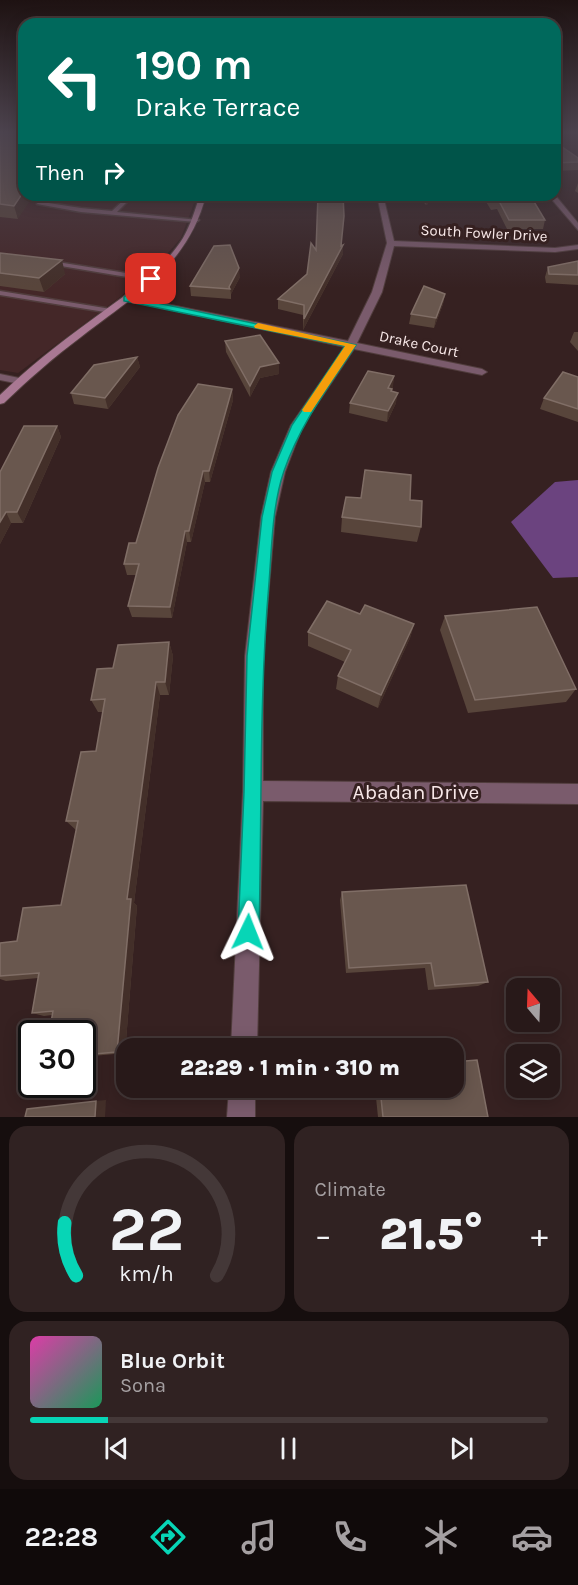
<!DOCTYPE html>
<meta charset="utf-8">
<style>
:root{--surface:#281919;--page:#302222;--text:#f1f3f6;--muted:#a5a0a2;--line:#443838;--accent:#07d5b6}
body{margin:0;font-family:Karla,sans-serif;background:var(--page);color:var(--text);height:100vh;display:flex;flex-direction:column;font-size:22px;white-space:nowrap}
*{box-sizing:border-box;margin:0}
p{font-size:20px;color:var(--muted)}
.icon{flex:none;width:33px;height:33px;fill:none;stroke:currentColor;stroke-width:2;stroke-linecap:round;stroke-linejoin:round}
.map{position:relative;height:1117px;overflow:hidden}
.side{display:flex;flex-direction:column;gap:9px;padding:9px;background:#160e0e;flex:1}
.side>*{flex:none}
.banner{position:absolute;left:18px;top:18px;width:543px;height:183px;border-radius:18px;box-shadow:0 3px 15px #0003,0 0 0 2px var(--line);background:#00695c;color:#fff;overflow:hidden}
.needle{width:39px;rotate:341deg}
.buttons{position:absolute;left:506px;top:978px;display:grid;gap:12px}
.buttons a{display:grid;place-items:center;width:54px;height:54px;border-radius:12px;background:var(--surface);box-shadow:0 3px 15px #0003,0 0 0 2px var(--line);font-size:30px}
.speed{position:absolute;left:18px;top:1020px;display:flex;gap:12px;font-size:30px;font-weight:700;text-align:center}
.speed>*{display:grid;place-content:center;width:78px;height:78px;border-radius:50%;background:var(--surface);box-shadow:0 3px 15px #0003,0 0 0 2px var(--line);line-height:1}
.speed .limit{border:3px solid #111;border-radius:9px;background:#fff;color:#111}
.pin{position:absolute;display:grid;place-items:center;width:51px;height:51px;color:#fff;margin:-26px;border-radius:12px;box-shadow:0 3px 9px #0006}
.me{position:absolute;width:66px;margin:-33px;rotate:2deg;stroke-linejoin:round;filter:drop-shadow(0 0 4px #0008)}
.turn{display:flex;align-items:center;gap:21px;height:126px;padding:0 18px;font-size:27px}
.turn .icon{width:78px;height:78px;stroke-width:2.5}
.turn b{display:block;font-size:42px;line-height:51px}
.then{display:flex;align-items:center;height:57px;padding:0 18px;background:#0003;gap:12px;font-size:22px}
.big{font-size:45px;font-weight:800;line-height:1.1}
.side .card{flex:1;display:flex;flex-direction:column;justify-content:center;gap:9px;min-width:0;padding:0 21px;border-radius:18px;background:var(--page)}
.side .dial{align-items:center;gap:0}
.dial svg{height:156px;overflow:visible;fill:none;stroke:var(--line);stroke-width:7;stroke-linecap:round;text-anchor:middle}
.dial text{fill:var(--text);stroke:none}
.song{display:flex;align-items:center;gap:18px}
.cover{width:72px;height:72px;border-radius:9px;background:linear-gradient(135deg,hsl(320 70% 55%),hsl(150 70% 35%))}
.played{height:6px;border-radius:3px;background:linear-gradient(90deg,var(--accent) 15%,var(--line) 15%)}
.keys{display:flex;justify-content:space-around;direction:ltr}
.heat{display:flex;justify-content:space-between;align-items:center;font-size:33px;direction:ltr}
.side .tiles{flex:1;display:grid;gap:9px;grid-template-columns:1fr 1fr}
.card:last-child{grid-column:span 2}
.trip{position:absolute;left:116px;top:1038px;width:348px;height:60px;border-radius:18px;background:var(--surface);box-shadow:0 3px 15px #0003,0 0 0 2px var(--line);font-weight:800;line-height:60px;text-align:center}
.dock{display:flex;height:96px;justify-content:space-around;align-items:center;background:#100a0a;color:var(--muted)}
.dock .icon{width:42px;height:42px}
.dock .on{color:var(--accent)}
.dock b{font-size:27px;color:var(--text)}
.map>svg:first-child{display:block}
.built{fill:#442728}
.water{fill:#6b437f}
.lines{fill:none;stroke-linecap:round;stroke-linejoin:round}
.lane-casing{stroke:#513d3d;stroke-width:3}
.street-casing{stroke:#513d3d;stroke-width:2}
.secondary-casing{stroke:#513d3d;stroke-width:2}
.lane{fill:#7a5b6c;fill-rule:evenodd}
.street{fill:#7a5b6c;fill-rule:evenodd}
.secondary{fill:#a97893;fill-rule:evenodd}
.wall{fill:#58453b}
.shaded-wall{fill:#432f29}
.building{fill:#69574e;stroke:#806e66;stroke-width:1.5}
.route{fill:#07d5b6;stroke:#058a76;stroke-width:1.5}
.slow{fill:#f59e0b}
.labels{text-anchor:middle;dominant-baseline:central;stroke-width:6;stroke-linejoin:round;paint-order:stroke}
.far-street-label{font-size:15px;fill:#f8e8e8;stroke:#362121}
.near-street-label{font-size:21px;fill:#f8e8e8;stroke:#362121}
</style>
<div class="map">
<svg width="578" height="1117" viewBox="0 0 578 1117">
<rect width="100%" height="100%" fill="#362121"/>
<path class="built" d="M0,132L24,195H197L181,238L160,262L120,297L18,373L0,370Z"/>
<path class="water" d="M578,480V577L553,578L511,522L555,482Z"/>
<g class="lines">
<defs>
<g id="lane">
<path d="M42,195H46L42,202L81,208L112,211L129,195H134L117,212L199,220L196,222L81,212L37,204Z"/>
<path d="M51,261L151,277L154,279L151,281L49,264L48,263Z"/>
<path d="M0,291L111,309L114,311L111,313L0,295Z"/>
</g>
<g id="street">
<path d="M377,195H383L394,241L555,248L578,245V249L555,252L394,246L382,292L357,343L482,369L487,372L482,375L354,349L303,425L285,472L275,517L263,656V781L578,784V804L263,801L257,1048H231L243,791L245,656L261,517L271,472L291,425L345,347L122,299L127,296L348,341L372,292L387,243Z"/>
<path d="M548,195H555L578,223V230Z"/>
<path d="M0,374L24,379L26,381L20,384L0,380Z"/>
<path d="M229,1088H255V1117H227Z"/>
</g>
<path id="secondary" d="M200,195H206C188,266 135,295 81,337C54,357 28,380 4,403L0,404V395C28,368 58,344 90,321C122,297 161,273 183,238C191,224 195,210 200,195Z"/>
</defs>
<use href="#lane" class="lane-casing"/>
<use href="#street" class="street-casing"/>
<use href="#secondary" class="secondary-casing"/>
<use href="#lane" class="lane"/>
<use href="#street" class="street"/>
<use href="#secondary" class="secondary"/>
</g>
<g class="wall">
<path d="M0,132L18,219L0,217Z"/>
<path d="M555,142L578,158V170L555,171Z"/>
<path d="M578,183V193L575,191Z"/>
<path d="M417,195H428V204L426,205Z"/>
<path d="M482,195H530L545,220L543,229H507L497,209L491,210Z"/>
<path d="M343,245V254L303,330V315L278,309V299L307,274L316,250Z"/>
<path d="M0,253L65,274L44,292L0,286Z"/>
<path d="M578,261V285L546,283L545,277L548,267Z"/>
<path d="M240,277L231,294V299L191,296L190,286Z"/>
<path d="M445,294L443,304L434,328L409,324L411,314Z"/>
<path d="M574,332H578V351L570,342Z"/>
<path d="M225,341L279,374L260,378L250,397L226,352Z"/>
<path d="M137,357L140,367L108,409L74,404L71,393Z"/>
<path d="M394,376L392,391L396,403L387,422L349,413L350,403Z"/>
<path d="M578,377V422L540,409L544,398Z"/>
<path d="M232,389L233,400L210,482H205L191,542H187L172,618L132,617L128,606L136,575H127L124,564L136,543Z"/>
<path d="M57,426L61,437L23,523H11L0,544V472Z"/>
<path d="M361,498L410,500L421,527L417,542L341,532L342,517Z"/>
<path d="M360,614L414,624L410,638L378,708L336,689L338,676L345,662L308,646V632Z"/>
<path d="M445,616L576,689L566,702L468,713L440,630Z"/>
<path d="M169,642L173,656L169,695H160L134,903L137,906L125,1053L82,1057V1034L52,1015L44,1016L32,1013L38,978L6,981L0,979V943L17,941L61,905L76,830L66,821L96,751L103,712H98L91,700L113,668Z"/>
<path d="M342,892L488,982L478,986L428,990L425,968L346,973L340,900Z"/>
<path d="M375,1088H453L488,1117H378Z"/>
</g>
<g class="shaded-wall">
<path d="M24,191V195H34L18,219L14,206Z"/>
<path d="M429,197L428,204L426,205L427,199Z"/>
<path d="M343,245V254L303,330L304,319Z"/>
<path d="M62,260L65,274L44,292L39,278Z"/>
<path d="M239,268L240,277L231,294L230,289L229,287Z"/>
<path d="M445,294L443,304L434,328L436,318Z"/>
<path d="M137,357L140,367L108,409L105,398Z"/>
<path d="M279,363V374L260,378L250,397V386L260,367Z"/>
<path d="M394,376L393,387L387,399L388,388Z"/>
<path d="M232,389L233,400L210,482L209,471Z"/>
<path d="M398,393L396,403L387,422L388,411Z"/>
<path d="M57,426L61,437L23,523L17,512Z"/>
<path d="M203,471L205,482L191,542L189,531Z"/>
<path d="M6,512L11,523L0,544V522Z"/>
<path d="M185,531L187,542L172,618L170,607Z"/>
<path d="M414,624L410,638L378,708L381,695Z"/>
<path d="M169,642L173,656L169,695L165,682Z"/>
<path d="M156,682L160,695L134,903L137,906L125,1053L117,1052L127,899Z"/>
<path d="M106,1100L105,1117H95L96,1101Z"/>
</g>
<g class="building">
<path d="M0,132H24V191L14,206L0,204Z"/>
<path d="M555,142L578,158V162L555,163Z"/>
<path d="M318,195H343L344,216L341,246L343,245L304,319V305L278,299L307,274L311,243L316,250Z"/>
<path d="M423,195H428L429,197L427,199Z"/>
<path d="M489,195H530L545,220H509L499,201H493Z"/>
<path d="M230,245L239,268L229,287L230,289L190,286L214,246Z"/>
<path d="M0,253L62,260L39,278L0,273Z"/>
<path d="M578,261V275L549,274L548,267Z"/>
<path d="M424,286L445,294L436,318L411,314Z"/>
<path d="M260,335L279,363L260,367L250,386L225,341Z"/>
<path d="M137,357L105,398L71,393L94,365Z"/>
<path d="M368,371L394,376L388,388L392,389L391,391L398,393L388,411L350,403Z"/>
<path d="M563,372L578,377V409L544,398Z"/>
<path d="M198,384L232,389L209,471H203L189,531H185L170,607L128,606L139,564H124L129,543H136L158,468L178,415Z"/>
<path d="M24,426H57L17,512H6L0,522V472Z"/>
<path d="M365,470L411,475L410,500L422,501L421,527L342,517L346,497L361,498Z"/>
<path d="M327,601L360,614L365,605L414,624L381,695L338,676L351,650L308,632Z"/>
<path d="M537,607L576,689L475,700L445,616Z"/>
<path d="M169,642L165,682H156L127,899H131L117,1052L82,1055V1034H49L53,1011L32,1013L39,973L0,976V943L17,941L23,908L61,905L78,821H66L81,752L96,751L105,699L91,700L97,669L113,668L118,645Z"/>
<path d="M466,885L488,982L435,986L431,963L349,968L342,892Z"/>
<path d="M477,1060L488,1117H383L380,1088H453V1062Z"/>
<path d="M96,1101L95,1117H25L27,1109Z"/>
</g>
<linearGradient id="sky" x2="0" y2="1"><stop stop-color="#1e1212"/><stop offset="0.46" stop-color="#4c434e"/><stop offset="1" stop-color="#4c434e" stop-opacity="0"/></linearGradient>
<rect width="578" height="288" fill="url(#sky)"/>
<path class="route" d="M151,276L155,279L154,280L134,298L356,345C329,386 300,424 284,471C272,506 272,546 269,583C259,698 262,815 259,932L256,939L248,942L241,939L238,932L244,792L247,656L262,517L272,472L292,425L345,346L124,301V297Z"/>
<path class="slow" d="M258,323L356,345L311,412H304L302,410L345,346L255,328L254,326Z"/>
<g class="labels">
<g class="far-street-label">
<text transform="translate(484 233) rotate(3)">South Fowler Drive</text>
<text transform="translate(419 344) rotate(12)">Drake Court</text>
</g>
<g class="near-street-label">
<text x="416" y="792">Abadan Drive</text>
</g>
</g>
</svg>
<div class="buttons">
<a><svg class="needle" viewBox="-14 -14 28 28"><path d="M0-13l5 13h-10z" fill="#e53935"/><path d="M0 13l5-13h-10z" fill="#a5a0a2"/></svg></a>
<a><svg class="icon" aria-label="layers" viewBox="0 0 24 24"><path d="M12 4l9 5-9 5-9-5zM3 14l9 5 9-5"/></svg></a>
</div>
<div class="speed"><div class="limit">30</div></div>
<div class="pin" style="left:151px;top:279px;background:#d93025"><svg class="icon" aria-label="arrive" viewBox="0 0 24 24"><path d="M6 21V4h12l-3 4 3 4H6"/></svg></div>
<svg class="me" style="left:248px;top:932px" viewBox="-20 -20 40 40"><path d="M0-17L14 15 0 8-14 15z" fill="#07d5b6" stroke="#fff" stroke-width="4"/></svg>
<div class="trip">22:29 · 1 min · 310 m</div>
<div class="banner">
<div class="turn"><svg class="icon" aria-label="left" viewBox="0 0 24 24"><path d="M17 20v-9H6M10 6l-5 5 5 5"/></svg><div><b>190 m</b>Drake Terrace</div></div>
<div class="then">Then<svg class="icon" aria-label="right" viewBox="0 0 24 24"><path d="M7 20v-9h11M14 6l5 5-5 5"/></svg></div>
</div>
</div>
<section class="side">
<div class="tiles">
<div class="card dial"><svg viewBox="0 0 100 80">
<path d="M14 69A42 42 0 1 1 86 69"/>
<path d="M14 69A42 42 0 0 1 8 42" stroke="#07d5b6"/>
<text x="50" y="56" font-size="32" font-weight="700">22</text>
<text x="50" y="72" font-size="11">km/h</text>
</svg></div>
<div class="card"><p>Climate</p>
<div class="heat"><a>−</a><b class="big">21.5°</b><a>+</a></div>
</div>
<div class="card">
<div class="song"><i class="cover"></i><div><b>Blue Orbit</b><p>Sona</p></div></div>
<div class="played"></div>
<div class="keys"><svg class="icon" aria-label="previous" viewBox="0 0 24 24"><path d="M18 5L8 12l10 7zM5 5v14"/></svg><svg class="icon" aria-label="pause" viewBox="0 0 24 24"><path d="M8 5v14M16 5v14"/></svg><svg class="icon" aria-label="next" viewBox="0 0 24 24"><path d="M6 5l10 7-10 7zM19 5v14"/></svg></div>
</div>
</div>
</section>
<nav class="dock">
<b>22:28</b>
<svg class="icon on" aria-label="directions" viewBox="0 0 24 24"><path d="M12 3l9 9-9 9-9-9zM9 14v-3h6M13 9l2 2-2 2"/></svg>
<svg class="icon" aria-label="music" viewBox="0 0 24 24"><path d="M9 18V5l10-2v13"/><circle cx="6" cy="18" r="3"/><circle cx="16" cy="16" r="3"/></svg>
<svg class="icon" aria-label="phone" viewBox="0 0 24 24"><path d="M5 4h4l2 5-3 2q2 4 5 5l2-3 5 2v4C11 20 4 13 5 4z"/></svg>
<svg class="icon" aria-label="climate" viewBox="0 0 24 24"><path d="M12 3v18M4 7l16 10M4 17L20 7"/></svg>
<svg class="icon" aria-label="car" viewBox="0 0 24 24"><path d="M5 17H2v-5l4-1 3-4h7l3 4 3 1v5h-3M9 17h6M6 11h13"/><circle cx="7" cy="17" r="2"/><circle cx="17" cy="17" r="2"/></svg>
</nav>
